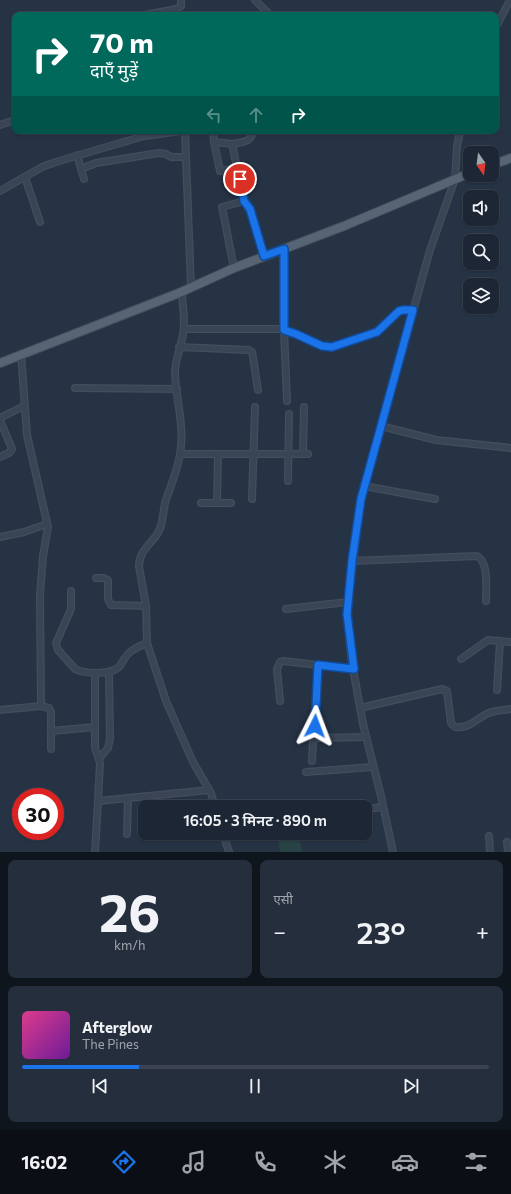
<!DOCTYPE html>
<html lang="hi">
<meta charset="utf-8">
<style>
:root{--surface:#1c2634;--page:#252e3c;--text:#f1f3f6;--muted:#a0a5ac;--line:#3a434f;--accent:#1a73e8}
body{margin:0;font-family:Commissioner,"Noto Sans Devanagari",sans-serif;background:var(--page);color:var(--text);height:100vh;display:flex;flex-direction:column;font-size:15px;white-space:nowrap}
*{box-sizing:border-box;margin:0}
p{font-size:13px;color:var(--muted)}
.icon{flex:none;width:22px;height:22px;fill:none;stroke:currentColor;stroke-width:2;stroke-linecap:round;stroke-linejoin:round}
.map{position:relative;height:852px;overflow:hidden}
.drawer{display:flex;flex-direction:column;gap:8px;padding:8px;background:#0f151d;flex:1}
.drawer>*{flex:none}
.banner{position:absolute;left:12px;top:12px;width:487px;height:122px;border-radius:8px;box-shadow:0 1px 3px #0004,0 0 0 1px var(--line);background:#00695c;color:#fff;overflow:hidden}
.needle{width:26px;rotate:166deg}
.controls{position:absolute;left:463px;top:146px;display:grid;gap:8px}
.controls a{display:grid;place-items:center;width:36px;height:36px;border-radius:8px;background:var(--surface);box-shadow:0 1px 3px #0004,0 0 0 1px var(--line);font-size:20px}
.speed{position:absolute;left:12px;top:788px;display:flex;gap:8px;font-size:20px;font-weight:700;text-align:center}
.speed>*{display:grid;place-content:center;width:52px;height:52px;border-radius:50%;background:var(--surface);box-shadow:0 1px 3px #0004,0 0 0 1px var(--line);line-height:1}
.speed .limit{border:6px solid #d22;background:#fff;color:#111}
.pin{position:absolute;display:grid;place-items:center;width:34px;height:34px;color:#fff;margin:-17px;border:2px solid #fff;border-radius:50%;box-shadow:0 1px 4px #0007}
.me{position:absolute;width:44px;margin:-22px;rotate:3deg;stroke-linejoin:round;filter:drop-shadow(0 0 3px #0008)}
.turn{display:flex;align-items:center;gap:14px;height:84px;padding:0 12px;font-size:18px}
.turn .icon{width:52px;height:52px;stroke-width:2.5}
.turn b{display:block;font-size:28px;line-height:34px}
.lanes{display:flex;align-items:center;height:38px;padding:0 12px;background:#0003;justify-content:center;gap:20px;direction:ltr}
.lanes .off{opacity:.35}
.big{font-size:30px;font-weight:600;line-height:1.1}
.drawer .card{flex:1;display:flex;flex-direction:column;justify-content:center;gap:6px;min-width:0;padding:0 14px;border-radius:8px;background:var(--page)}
.drawer .dial{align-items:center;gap:0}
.dial b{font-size:52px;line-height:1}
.song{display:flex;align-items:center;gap:12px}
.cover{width:48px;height:48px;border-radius:6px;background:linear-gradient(135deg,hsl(330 70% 55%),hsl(280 70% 35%))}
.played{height:4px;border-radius:2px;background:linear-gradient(90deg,var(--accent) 25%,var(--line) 25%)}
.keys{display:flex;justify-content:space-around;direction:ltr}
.heat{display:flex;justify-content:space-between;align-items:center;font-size:22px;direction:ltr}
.drawer .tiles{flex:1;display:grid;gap:8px;grid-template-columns:1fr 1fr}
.card:last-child{grid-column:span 2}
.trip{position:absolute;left:138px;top:800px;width:234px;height:40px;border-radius:8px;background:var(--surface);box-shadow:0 1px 3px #0004,0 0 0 1px var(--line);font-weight:600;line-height:40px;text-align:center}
.menu{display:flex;height:64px;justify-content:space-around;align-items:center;background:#0b0f15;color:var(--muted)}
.menu .icon{width:28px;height:28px}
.menu .current{color:var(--accent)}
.menu b{font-size:18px;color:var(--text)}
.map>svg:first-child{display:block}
.green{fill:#274346}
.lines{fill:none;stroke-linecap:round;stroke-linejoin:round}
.street-casing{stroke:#434e5d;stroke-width:8}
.primary-casing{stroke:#434e5d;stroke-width:10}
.street{stroke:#394554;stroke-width:5.5}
.primary{stroke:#576474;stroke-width:8}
.route-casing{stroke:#114b97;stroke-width:10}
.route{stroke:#1a73e8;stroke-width:7}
</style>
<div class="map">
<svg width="511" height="852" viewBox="0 0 511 852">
<rect width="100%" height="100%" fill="#253345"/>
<path class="green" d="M299,833L302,852H280L278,837Z"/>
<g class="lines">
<defs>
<g id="street">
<path d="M255,0L270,15"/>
<path d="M145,15L176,9L181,6V0"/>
<path d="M496,27L510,0"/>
<path d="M0,125L15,120"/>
<path d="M185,131L191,287"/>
<path d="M213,131L214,142L232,144L244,201L222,207L234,268"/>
<path d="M214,142L220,171L237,168"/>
<path d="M232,144C242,142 252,142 253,131"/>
<path d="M77,155L84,179"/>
<path d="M81,169L96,163L159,153L166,154L171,157H186"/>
<path d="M25,177L40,222"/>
<path d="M0,191L42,167L56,162L144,136L182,131"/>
<path d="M244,201L250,209L264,256"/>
<path d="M284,249V330L287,401"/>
<path d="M182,292C182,305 186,321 183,334C181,348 175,359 175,373C176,403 187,432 178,463C175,477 169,490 165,503C163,513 163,524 158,533C151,544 139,551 139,566L146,606L147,643L166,701L193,762L211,793L215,807"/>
<path d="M184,329H280L296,334L322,346L332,347L377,332L399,311L403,310H413"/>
<path d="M179,347L249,350L252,352L253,357L258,390"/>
<path d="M75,388L177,389"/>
<path d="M0,418L24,406"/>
<path d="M0,420L12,449L9,453L0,457"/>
<path d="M381,426L436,440L511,448"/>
<path d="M180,454H308"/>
<path d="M303,454L304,407"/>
<path d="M288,481L289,414"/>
<path d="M364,486L435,499"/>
<path d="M252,499L255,407"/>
<path d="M201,503H231"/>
<path d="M217,503L218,454"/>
<path d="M0,537L24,532L47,524"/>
<path d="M352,561L477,556C489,562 486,588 486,601"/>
<path d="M96,578H104L108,580V599L111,605L146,606"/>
<path d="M71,591V609L56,643L58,650L75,669C85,674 110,675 119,667C123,662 125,656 130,652C135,648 142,645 147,643"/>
<path d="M286,609L348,602"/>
<path d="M461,659L488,640L511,642"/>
<path d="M95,673V748L100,763L98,801L209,790"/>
<path d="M497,690L500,641"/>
<path d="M280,701L277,669L280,662L283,661L353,669"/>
<path d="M41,706L49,708L51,712V749"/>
<path d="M360,708L442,689L447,691L451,723L455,727C471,729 476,718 489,713C496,710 504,710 511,709"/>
<path d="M0,710L41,706L40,595L43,556L48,527L27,435L21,354"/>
<path d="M315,726L318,665"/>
<path d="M51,731L95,727"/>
<path d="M99,759L108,748L110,739L109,672"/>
<path d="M312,761L313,742L316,738L366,737"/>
<path d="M306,772L373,767"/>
<path d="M365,809L383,807"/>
<path d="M223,833L229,852"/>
<path d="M127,834L128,798"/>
<path d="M489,836L490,852"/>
<path d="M507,842L508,852"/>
<path d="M95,852L98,801"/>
<path d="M393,852L381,796L363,724L351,657L347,614L348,602L361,499L430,250L455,179L457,146L460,131"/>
</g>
<g id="primary">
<path d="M492,165L511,158"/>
<path d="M0,363L179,293L234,268L344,226L470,173"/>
</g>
</defs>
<use href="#street" class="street-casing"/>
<use href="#primary" class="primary-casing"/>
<use href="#street" class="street"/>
<use href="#primary" class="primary"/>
</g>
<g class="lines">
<defs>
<path id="route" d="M240,179L244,201L250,209L264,256L284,249V330L296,334L322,346L332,347L377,332L399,311L403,310H413L361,499L352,561L347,614L354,669L318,665L315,726"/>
</defs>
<use href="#route" class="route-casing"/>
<use href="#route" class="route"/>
</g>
</svg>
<div class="controls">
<a><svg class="needle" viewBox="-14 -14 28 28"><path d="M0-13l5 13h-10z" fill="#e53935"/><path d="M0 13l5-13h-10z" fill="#a0a5ac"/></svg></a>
<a><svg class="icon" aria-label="sound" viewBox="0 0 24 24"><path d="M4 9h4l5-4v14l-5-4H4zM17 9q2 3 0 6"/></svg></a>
<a><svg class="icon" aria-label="search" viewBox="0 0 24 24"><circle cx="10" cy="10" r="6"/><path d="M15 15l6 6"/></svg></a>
<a><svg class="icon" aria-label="layers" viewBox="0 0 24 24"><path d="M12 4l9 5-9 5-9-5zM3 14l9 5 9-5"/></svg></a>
</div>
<div class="speed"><div class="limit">30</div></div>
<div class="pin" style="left:240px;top:179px;background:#d93025"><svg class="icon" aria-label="arrive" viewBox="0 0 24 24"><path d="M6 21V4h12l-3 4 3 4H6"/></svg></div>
<svg class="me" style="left:315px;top:726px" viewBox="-20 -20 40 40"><path d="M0-17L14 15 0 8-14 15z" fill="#1a73e8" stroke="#fff" stroke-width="4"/></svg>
<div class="trip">16:05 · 3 मिनट · 890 m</div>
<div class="banner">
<div class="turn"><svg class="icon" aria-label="right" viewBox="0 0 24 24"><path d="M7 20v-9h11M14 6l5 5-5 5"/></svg><div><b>70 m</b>दाएँ मुड़ें</div></div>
<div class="lanes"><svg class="icon off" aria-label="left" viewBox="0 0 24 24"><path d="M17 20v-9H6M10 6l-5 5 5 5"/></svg><svg class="icon off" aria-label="ahead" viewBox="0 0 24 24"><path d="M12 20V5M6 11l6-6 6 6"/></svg><svg class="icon" aria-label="right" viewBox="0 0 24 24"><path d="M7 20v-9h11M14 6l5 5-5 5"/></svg></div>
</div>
</div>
<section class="drawer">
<div class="tiles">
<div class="card dial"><b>26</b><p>km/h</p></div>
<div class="card"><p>एसी</p>
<div class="heat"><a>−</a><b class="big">23°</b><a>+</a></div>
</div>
<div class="card">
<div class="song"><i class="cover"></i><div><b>Afterglow</b><p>The Pines</p></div></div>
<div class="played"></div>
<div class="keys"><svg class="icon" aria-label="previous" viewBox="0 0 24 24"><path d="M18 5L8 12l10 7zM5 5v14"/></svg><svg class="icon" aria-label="pause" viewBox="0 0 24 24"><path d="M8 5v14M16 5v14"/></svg><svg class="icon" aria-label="next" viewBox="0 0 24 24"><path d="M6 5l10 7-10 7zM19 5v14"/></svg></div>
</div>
</div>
</section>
<nav class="menu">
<b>16:02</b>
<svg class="icon current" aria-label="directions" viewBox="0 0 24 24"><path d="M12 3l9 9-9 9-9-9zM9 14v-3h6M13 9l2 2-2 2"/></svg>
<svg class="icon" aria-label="music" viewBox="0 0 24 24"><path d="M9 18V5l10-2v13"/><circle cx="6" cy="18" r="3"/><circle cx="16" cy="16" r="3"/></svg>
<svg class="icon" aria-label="phone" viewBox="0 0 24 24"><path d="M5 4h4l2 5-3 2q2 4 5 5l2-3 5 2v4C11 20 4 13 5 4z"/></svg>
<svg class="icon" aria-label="climate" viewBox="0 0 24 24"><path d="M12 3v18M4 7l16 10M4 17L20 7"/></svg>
<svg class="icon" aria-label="car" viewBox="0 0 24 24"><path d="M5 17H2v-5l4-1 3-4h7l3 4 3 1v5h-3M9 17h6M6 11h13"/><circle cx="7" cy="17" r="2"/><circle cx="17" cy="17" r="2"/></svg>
<svg class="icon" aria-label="filters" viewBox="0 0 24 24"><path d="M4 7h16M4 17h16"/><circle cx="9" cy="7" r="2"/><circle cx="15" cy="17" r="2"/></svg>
</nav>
